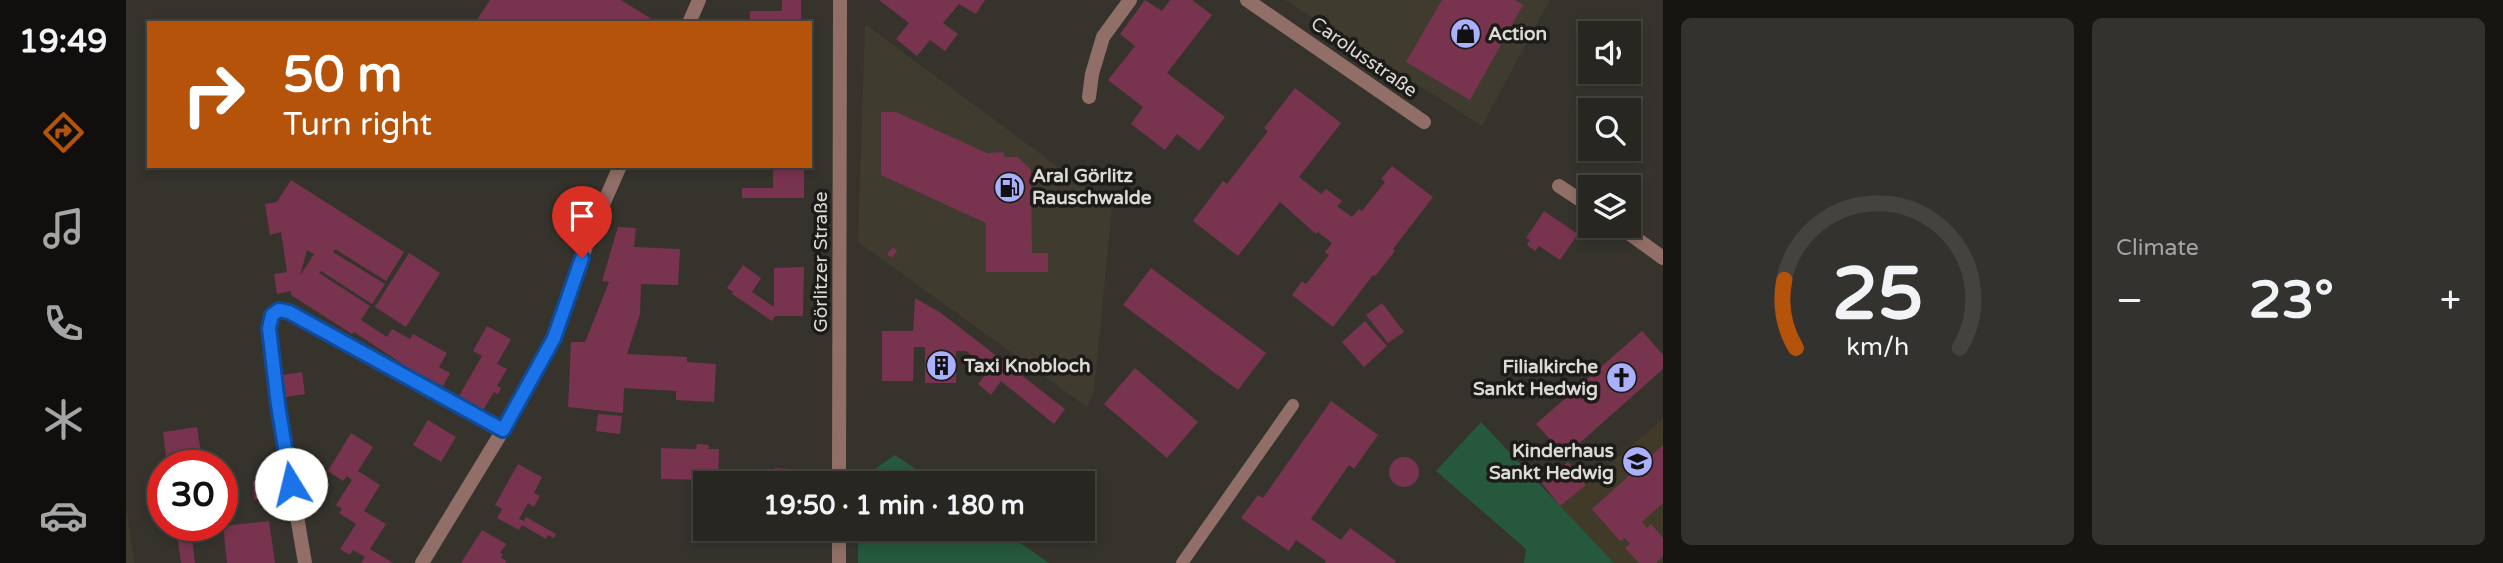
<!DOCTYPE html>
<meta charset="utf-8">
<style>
:root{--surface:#282621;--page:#34322e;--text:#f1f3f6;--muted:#a5a5a5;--line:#44433f;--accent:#b45309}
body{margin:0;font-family:"Varela Round",sans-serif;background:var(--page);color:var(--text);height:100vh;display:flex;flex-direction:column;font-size:26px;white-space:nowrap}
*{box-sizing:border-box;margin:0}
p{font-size:23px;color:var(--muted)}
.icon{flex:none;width:38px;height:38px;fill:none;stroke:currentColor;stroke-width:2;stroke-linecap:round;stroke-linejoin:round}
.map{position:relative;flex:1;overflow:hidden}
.details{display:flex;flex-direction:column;gap:18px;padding:18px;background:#161512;width:840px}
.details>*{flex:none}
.top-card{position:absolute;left:21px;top:21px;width:665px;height:147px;border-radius:0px;box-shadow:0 4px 10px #0003,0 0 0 2px var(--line);background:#b45309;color:#fff;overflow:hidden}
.tools{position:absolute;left:1452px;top:21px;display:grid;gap:14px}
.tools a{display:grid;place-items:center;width:63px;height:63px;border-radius:0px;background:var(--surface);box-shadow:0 4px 10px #0003,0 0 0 2px var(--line);font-size:35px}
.speed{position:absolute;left:21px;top:450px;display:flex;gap:14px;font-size:35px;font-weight:700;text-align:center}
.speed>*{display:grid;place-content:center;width:91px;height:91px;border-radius:50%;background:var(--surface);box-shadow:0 4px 10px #0003,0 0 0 2px var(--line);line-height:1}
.speed .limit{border:10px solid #d22;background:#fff;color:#111}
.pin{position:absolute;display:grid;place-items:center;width:60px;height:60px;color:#fff;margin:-72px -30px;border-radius:50% 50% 50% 0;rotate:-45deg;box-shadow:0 0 7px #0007}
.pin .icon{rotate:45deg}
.me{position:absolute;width:77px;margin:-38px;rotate:351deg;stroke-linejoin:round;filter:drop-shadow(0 0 5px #0008)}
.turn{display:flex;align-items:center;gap:24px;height:147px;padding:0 21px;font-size:32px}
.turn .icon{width:91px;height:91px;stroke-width:2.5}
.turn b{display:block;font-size:49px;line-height:60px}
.big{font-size:52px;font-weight:700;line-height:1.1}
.details .tile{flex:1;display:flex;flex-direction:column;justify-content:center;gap:10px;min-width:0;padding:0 24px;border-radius:10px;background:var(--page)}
.details .dial{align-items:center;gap:0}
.dial svg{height:182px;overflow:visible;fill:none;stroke:var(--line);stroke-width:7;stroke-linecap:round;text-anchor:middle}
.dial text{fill:var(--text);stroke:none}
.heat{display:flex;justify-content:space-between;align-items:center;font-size:38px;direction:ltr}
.details .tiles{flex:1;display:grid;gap:18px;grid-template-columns:repeat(2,1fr)}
.trip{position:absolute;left:567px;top:471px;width:402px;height:70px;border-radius:0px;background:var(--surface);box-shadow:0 4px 10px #0003,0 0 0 2px var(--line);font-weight:700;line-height:70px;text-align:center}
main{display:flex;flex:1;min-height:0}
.menu{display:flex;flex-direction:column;width:126px;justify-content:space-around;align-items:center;background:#100f0d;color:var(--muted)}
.menu .icon{width:49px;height:49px}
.menu .selected{color:var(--accent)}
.menu b{font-size:32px;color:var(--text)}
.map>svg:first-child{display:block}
.built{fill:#3f3b2e}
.education{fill:#413a29}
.green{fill:#26583d}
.building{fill:#78344f;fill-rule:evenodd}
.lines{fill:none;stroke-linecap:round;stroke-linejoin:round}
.service{stroke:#916f68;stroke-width:12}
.minor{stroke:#916f68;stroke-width:14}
.tertiary{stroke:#916f68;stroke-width:14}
.route-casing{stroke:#114b97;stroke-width:18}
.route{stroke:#1a73e8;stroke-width:12}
.labels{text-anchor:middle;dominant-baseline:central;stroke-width:7;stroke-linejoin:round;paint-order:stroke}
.poi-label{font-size:19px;font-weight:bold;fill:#dbdad6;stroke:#1c1b18;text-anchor:start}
.street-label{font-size:19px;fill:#dbdad6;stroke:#1c1b18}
</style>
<main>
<nav class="menu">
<b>19:49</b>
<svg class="icon selected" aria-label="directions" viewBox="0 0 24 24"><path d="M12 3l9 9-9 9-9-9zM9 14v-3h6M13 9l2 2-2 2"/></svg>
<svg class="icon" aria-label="music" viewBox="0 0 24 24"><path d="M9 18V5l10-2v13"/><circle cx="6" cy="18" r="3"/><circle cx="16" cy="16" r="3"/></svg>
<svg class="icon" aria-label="phone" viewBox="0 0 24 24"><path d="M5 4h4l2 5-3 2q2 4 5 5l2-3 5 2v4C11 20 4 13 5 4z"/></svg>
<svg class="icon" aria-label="climate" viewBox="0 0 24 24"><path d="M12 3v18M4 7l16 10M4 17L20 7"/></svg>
<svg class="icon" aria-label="car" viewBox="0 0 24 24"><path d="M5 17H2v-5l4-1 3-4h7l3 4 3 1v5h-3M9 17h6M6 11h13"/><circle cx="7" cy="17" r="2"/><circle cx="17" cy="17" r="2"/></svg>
</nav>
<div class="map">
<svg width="1537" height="563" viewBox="0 0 1537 563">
<rect width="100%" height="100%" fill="#35332c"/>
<g class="built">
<path d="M1159,0H1424L1356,126Z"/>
<path d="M739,24L986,207L968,392L961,407L732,242Z"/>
<path d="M0,506L2,517L8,563H0Z"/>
</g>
<path class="education" d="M1537,419V563H1488L1434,506Z"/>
<g class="green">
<path d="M1355,422L1488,563H1398L1400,549L1310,471Z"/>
<path d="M769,455L810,483H733V480Z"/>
<path d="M732,529H874L923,563H732Z"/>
</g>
<g class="building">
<path d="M364,0H495L532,23H349Z"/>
<path d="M656,0H675V23H624V11H656Z"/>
<path d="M753,0H859L850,14L833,4L817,23L832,34L819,51L804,40L791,56L770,39L783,23Z"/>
<path d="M1019,0L1036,11L1044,0H1066L1086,15L1041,73L1099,117L1073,151L1051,134L1039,150L1005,124L1017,107L982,80L1009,46L994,34Z"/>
<path d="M1316,0H1389L1397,5L1344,100L1280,62Z"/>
<path d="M1169,88L1215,123L1173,177L1195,194L1200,189L1216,201L1211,206L1226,217L1233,209L1236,211L1259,182L1255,179L1266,166L1307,197L1267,249L1269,251L1249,276L1247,275L1207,327L1166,295L1176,281L1180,284L1203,255L1199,252L1206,243L1192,232L1190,234L1154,202L1112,256L1067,221L1097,181L1101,184L1142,131L1138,128Z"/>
<path d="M755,112H770L861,153L878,152V157H892L905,170L906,253H922V272H860V223L755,175Z"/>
<path d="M647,166H678V198H616V188H647Z"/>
<path d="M165,180L278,252L260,281L209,249L207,252L259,284L246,304L195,271L193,273L244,306L235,320L261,337L266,329L284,339L287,334L321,353L313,367L324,373L317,386L284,369L228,332L226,334L165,295V291L151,294L148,274L161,272L155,232L144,235L139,204L151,202ZM181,250L188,254L174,276Z"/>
<path d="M1418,211L1452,234L1434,260L1413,246L1409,251L1401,245L1404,240L1400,238Z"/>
<path d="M492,227L510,228L508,247L554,249L552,285L515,284L514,314L501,354L561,357V362L590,364L588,402L550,400V391L498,388L497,413L442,407L445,342H459L483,282L476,281Z"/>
<path d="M767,247L771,251L766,258L761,254Z"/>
<path d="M283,253L314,273L280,327L249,307Z"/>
<path d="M617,265L635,278L626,292L648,307V268L678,267L677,316H649L646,321L606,294L607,292L601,288Z"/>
<path d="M1025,268L1140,353L1112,390L997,305Z"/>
<path d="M789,298L815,313L939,409L928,424L875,381L865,395L852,384L863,370L840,351H830V383H799V347H788L787,381H756V331H787Z"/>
<path d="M1256,303L1278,332L1262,343L1240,315Z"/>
<path d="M1239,321L1261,346L1238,367L1216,342Z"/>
<path d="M361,326L385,339L371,364L381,369L371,386L375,388L372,394L368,392L357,410L333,396L356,356L347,351Z"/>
<path d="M1516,331L1537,355V369L1439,456L1410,424Z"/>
<path d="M1009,368L1072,422L1041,458L978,404Z"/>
<path d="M176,372L179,394L160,397L157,375Z"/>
<path d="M1205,401L1252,435L1228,469L1223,465L1185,519L1215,540L1224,528L1270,561L1269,563H1199L1200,561L1170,540L1163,551L1115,518L1132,495L1137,498Z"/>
<path d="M472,414L496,416L494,434L470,431Z"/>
<path d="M302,420L330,437L315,462L287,445Z"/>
<path d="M71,427L76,460L41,465L37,432Z"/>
<path d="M225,433L247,447L232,471L254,485L238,511L260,524L244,549L267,563H235L239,557L227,550L224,555L214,549L230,524L213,513L216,509L210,505L226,480L221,476L217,481L202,471Z"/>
<path d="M571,444L583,445L582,449H593L592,480L535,479V448L570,449Z"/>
<path d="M1537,445V503L1516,522L1521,528L1525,524L1537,538V556L1530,563H1513L1499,548L1504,544L1499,538L1494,541L1466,509Z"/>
<circle cx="1278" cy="472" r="15"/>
<path d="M1442,462L1460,485L1434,506L1416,483Z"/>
<path d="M392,464L416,477L408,493L414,496L408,507L402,503L393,519L398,521L400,517L430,534L428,538L422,535L420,539L396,525L393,530L371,518L376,509L369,505Z"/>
<path d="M649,468L681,470V483H636L637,474L649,475Z"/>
<path d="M144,478L147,497L128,500L127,481Z"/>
<path d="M143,521L149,563H101L97,526Z"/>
<path d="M50,525H77L78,528L65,530L69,563H55Z"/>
<path d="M356,530L380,544L374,553L377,554L375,558L381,561L379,563H335Z"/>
</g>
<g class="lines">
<g class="service">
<path d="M143,329L146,315L153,310L163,312L377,430"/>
<path d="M1056,563L1167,405"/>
</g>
<g class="minor">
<path d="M1121,0L1298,122"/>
<path d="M563,23L573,0"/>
<path d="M963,97L966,74L977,37L1004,0"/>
<path d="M1433,186L1465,207"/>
<path d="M1493,226L1537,258"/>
<path d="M143,329L152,405L179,563"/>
<path d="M296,563L377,430L428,338L465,232L494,166"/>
</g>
<g class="tertiary">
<path d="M713,483L714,0"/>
<path d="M713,563V528"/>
</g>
</g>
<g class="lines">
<defs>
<path id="route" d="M165,484L152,405L143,328L146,315L153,310L163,312L377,430L428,338L456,258"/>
</defs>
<use href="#route" class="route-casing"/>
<use href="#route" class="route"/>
</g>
<defs>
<symbol id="shop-disc" viewBox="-11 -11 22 22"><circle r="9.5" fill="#aab0fb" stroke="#1c1b18"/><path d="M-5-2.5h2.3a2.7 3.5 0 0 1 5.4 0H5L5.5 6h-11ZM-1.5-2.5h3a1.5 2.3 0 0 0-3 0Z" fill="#111"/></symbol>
<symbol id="fuel-disc" viewBox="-11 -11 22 22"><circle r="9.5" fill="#aab0fb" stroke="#1c1b18"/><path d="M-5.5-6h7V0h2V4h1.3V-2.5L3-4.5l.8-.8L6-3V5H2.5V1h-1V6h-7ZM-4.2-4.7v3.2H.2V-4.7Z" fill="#111"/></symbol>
<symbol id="building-disc" viewBox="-11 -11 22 22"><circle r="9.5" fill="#aab0fb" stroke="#1c1b18"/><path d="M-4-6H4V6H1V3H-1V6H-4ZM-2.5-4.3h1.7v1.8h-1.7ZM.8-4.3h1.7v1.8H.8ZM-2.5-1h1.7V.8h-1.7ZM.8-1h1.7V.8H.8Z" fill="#111"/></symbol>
<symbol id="church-disc" viewBox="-11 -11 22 22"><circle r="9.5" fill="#aab0fb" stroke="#1c1b18"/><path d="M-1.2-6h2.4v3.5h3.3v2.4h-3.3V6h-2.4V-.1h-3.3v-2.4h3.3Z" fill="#111"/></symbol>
<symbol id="school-disc" viewBox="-11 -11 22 22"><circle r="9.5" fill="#aab0fb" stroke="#1c1b18"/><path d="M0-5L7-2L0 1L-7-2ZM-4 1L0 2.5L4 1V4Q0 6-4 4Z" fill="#111"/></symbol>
</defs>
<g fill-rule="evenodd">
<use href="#shop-disc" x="1322" y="16" width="35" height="35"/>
<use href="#fuel-disc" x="866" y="170" width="35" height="35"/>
<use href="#building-disc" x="798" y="348" width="35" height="35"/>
<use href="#church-disc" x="1478" y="360" width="35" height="35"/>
<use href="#school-disc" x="1494" y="444" width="35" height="35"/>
</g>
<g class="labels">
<g class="poi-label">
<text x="1362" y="34">Action</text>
<text x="906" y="176">Aral Görlitz<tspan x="906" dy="22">Rauschwalde</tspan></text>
<text x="838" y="366">Taxi Knobloch</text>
<text x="1472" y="367" text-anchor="end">Filialkirche<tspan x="1472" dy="22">Sankt Hedwig</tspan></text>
<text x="1488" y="451" text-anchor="end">Kinderhaus<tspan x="1488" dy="22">Sankt Hedwig</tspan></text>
</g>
<g class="street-label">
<text transform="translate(1238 57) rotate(35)">Carolusstraße</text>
<text transform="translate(695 262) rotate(-90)">Görlitzer Straße</text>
</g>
</g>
</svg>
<div class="tools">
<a><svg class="icon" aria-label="sound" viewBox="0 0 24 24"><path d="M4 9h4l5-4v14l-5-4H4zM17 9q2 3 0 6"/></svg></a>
<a><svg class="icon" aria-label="search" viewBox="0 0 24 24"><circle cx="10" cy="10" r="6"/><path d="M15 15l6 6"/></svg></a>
<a><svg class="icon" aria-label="layers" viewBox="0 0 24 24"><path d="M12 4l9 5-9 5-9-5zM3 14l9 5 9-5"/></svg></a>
</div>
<div class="speed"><div class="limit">30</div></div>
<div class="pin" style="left:456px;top:258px;background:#d93025"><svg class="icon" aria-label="arrive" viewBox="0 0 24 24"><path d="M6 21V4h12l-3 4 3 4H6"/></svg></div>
<svg class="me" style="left:165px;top:484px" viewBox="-20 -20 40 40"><circle r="19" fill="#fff"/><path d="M0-13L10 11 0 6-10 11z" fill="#1a73e8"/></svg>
<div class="trip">19:50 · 1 min · 180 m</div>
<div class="top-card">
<div class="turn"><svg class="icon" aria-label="right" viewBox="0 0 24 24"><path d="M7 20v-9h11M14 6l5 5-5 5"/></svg><div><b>50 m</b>Turn right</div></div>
</div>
</div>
<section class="details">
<div class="tiles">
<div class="tile dial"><svg viewBox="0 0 100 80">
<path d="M14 69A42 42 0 1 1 86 69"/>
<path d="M14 69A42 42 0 0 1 9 39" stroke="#b45309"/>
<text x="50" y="56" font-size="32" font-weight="700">25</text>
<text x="50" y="72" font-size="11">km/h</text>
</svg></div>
<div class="tile"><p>Climate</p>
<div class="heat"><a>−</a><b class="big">23°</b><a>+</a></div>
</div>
</div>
</section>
</main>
